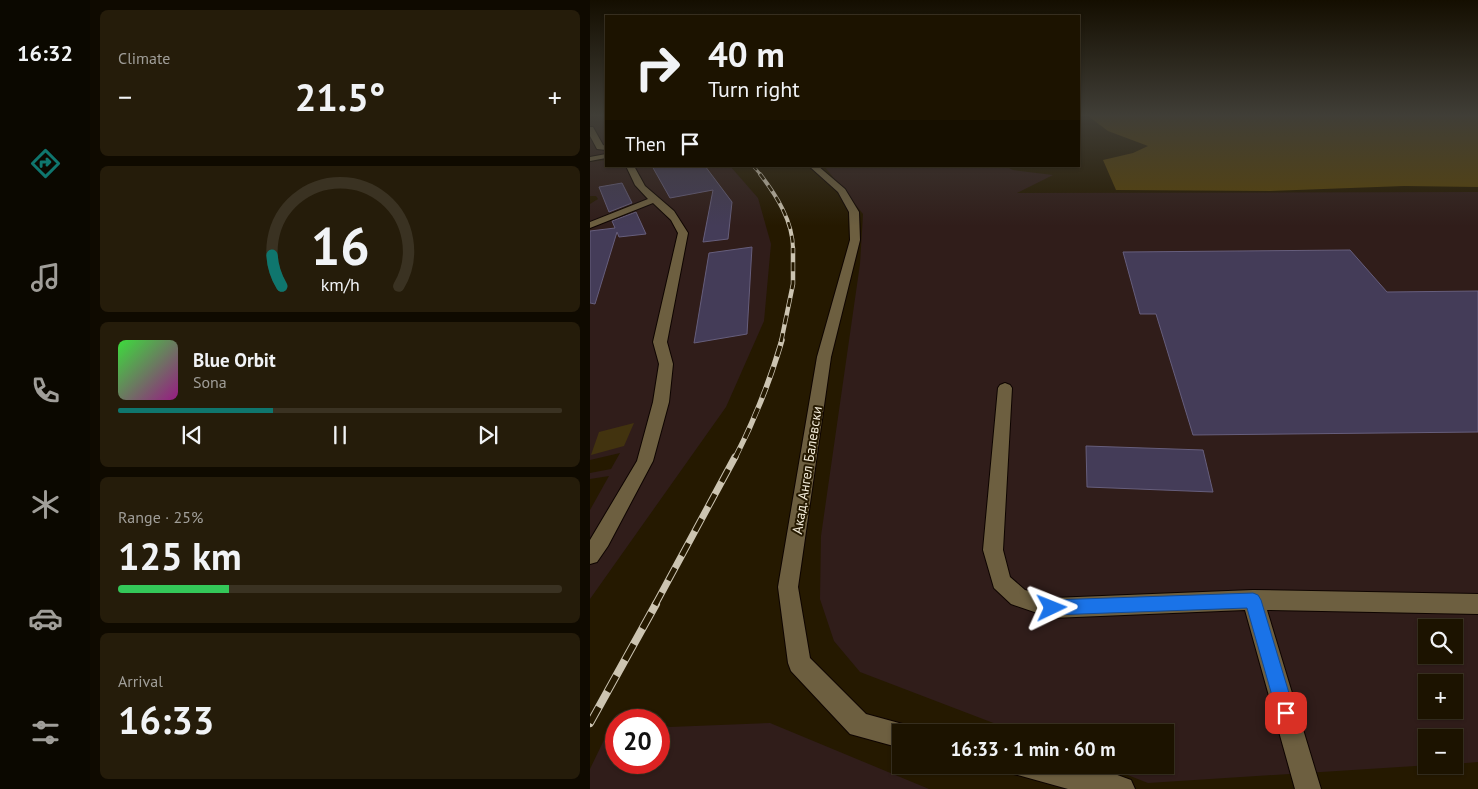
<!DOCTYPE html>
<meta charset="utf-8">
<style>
:root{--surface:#1c1300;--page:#251c0a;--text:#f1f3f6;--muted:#a09e99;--line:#3a3222;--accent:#0f766e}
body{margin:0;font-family:"PT Sans",sans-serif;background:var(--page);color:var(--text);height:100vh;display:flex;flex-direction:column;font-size:19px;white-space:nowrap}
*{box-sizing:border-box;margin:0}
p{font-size:16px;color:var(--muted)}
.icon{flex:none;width:28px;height:28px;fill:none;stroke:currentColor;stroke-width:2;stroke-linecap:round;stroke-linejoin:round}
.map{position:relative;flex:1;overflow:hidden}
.panel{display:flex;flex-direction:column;gap:10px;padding:10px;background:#0f0a00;width:500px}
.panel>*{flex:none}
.hud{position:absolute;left:15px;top:15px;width:475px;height:152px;border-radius:0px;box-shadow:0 1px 4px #0004,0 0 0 1px var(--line);background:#1c1300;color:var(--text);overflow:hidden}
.buttons{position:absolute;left:828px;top:619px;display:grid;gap:10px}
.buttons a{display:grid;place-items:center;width:45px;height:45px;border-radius:0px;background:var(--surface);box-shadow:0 1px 4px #0004,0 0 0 1px var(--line);font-size:25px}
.speed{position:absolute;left:15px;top:709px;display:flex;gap:10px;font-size:25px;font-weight:700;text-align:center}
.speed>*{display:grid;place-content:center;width:65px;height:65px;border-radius:50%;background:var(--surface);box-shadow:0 1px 4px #0004,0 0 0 1px var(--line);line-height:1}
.speed .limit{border:8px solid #d22;background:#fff;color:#111}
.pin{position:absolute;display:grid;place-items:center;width:42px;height:42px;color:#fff;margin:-21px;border-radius:10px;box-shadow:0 2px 8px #0006}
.me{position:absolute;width:55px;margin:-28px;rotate:88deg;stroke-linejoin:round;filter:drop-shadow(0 0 4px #0008)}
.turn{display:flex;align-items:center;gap:18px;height:105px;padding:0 20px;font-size:22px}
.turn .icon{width:65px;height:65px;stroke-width:2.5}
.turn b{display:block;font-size:35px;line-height:42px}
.then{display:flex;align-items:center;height:48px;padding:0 20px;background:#0003;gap:10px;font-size:19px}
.big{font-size:38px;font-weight:700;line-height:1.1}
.panel .card{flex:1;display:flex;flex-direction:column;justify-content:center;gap:8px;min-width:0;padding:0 18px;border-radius:8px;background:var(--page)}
.panel .dial{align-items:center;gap:0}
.dial svg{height:130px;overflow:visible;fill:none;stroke:var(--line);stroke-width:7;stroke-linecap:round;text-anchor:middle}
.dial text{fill:var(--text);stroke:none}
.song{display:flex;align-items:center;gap:15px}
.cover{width:60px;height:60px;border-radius:8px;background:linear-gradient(135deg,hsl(120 70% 55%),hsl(310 70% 35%))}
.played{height:5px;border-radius:2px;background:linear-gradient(90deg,var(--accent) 35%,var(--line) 35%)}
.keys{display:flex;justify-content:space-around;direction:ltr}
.heat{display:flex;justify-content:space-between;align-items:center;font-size:28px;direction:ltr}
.charge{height:8px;border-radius:4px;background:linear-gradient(90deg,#34c759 25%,var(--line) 0)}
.trip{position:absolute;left:302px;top:724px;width:282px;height:50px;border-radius:0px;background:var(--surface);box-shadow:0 1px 4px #0004,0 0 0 1px var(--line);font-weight:700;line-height:50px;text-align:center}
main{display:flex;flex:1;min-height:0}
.tabs{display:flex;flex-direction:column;width:90px;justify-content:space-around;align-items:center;background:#0b0800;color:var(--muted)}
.tabs .icon{width:35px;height:35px}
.tabs .selected{color:var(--accent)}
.tabs b{font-size:22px;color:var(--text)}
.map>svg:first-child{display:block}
.industrial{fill:#301d1a;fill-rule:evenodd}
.green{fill:#42330f}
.forest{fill:#584308}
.building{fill:#443c58;stroke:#665e7c}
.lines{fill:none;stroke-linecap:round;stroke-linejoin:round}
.minor-casing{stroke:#0e0400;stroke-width:2}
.minor{fill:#6d5f40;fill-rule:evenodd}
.rail-far5-casing{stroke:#ccc4b1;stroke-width:3}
.rail-far4-casing{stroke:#ccc4b1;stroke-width:4}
.rail-far3-casing{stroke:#ccc4b1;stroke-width:4.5}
.rail-far2-casing{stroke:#ccc4b1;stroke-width:5.5}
.rail-far1-casing{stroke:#ccc4b1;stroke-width:7}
.rail-casing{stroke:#ccc4b1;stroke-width:8}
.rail-far5{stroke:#251900;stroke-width:2;stroke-dasharray:5.5;stroke-linecap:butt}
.rail-far4{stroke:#251900;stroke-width:2.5;stroke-dasharray:7;stroke-linecap:butt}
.rail-far3{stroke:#251900;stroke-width:3;stroke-dasharray:9;stroke-linecap:butt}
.rail-far2{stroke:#251900;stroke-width:4;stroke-dasharray:11;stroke-linecap:butt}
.rail-far1{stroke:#251900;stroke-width:5;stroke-dasharray:14;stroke-linecap:butt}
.rail{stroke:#251900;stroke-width:6;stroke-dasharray:18;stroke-linecap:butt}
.route{fill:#1a73e8;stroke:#114b97}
.labels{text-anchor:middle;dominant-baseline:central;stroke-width:4;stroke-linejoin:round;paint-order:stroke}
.street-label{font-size:14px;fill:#f2ebd9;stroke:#251900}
</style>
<main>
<nav class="tabs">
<b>16:32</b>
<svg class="icon selected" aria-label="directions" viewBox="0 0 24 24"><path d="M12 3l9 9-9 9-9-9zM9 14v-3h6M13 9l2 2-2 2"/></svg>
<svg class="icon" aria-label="music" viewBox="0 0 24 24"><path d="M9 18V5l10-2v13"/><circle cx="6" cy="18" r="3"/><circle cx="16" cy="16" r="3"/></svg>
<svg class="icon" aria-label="phone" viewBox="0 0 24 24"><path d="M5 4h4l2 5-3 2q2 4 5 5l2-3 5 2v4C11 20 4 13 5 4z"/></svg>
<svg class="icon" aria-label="climate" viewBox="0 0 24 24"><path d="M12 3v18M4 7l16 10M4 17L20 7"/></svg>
<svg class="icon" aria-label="car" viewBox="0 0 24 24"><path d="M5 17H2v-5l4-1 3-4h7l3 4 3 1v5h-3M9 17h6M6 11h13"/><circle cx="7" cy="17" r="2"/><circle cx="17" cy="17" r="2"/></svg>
<svg class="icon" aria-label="filters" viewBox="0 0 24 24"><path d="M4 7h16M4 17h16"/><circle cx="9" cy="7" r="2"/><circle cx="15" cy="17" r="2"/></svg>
</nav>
<section class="panel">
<div class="card"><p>Climate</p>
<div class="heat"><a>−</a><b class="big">21.5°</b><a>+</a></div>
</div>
<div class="card dial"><svg viewBox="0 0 100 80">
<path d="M14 69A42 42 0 1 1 86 69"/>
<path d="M14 69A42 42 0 0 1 8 50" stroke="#0f766e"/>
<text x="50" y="56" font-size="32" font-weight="700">16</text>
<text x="50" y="72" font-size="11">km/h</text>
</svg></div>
<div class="card">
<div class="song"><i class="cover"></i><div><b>Blue Orbit</b><p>Sona</p></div></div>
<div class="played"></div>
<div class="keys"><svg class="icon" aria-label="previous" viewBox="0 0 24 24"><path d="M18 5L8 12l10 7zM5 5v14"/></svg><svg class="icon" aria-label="pause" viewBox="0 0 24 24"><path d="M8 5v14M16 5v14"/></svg><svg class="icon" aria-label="next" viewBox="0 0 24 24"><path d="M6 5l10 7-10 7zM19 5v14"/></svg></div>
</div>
<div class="card"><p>Range · 25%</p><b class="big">125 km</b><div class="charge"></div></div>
<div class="card"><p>Arrival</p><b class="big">16:33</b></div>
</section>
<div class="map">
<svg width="888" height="789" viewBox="0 0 888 789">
<rect width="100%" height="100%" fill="#251900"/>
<g class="industrial">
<path d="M0,116H16V155L0,158Z"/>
<path d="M16,160V166H140L168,198L181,244L174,321L136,407L0,599V510L19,476L0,479V473L21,469L30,453L0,460V204L8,199L6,196H0V162Z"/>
<path d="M234,166H415L423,170L463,175L427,193L888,192V762L864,764V738H836V765H841L558,783L512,765H576V732H427L270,672L244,641L230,599L231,536L270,264L273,214ZM836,628H864V655H836ZM836,682H864V710H836Z"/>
<path d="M26,715L50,720H26V762H69V724L80,727L180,723L339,789H0V769Z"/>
</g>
<path class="green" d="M44,423L34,446L1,455L9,432Z"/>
<path class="forest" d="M498,116H888V187L814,186L679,191L526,190L513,160L543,153L558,146L518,131Z"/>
<g class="building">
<path d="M62,166H115L142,202L138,239L113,242L123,190L80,198Z"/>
<path d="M32,183L42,203L19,212L9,187Z"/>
<path d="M46,212L56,234L29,237L27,232L5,304L0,303V231L25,228L22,221Z"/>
<path d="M162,247L157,334L104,343L119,253Z"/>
<path d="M760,250L797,292L888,291V432L603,435L566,314H550L533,252Z"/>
<path d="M496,446L613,450L623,492L497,487Z"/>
</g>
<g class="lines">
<defs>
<g id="minor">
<path d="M0,127H3L13,145L16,146V150L7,149L0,136Z"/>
<path d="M16,154V158L0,161V157Z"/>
<path d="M36,166H44L55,186L84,211L98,233L77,342L83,364L79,402L63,461L18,546L7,562L0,564V540L47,461L63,402L69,364L63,342L88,233L81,220L63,203L0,228V222L58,199L45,185Z"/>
<path d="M219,166H228L255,189L269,212L270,240L241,357L208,587L220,658L276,714L320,726L323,732H311V748L260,734L201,671L198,663L188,587L227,357L260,240L259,212L248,192Z"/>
<path d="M415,383L420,385L422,388L413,550L420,577L435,590L462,598L663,590L888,594V614L677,610L731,789H705L655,610L462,618L421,604L404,588L393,550L408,388L410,385Z"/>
<path d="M420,765C463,765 501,763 541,780L545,789H478L424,774Z"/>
</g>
</defs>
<use href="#minor" class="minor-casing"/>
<use href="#minor" class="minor"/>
<defs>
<path id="rail-far5" d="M163,166L171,175"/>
<path id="rail-far4" d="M170,174C186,195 203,221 203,249"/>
<path id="rail-far3" d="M191,342L203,284V248"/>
<path id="rail-far2" d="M145,458C164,421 180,381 192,340"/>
<path id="rail-far1" d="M65,605L145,457"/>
<path id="rail" d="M0,723L66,604"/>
</defs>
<use href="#rail-far5" class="rail-far5-casing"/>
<use href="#rail-far4" class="rail-far4-casing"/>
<use href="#rail-far3" class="rail-far3-casing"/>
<use href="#rail-far2" class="rail-far2-casing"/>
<use href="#rail-far1" class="rail-far1-casing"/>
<use href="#rail" class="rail-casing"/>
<use href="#rail-far5" class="rail-far5"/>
<use href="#rail-far4" class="rail-far4"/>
<use href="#rail-far3" class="rail-far3"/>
<use href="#rail-far2" class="rail-far2"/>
<use href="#rail-far1" class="rail-far1"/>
<use href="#rail" class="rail"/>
</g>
<linearGradient id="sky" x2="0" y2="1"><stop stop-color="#140e00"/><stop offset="0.51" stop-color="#403e37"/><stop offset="1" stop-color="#403e37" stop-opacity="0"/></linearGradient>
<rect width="888" height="226" fill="url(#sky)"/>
<path class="route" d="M663,593L668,595L671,600L705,713L702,720L696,723L689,720L657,608L462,615L456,613L454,608L456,603L462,600Z"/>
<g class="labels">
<g class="street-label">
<text transform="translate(217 470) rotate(-81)">Акад. Ангел Балевски</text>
</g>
</g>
</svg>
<div class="buttons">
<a><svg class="icon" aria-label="search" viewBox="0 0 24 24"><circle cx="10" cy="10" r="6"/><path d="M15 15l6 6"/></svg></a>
<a>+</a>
<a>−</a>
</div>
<div class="speed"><div class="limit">20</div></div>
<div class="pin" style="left:696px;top:713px;background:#d93025"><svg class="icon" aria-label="arrive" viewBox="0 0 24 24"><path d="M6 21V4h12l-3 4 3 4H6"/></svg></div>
<svg class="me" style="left:462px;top:608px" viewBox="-20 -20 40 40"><path d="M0-17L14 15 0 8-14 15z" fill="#1a73e8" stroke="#fff" stroke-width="4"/></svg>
<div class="trip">16:33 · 1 min · 60 m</div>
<div class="hud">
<div class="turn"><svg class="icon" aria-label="right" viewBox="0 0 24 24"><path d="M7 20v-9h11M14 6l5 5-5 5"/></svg><div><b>40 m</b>Turn right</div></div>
<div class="then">Then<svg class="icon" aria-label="arrive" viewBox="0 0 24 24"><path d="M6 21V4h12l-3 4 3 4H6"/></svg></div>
</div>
</div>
</main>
